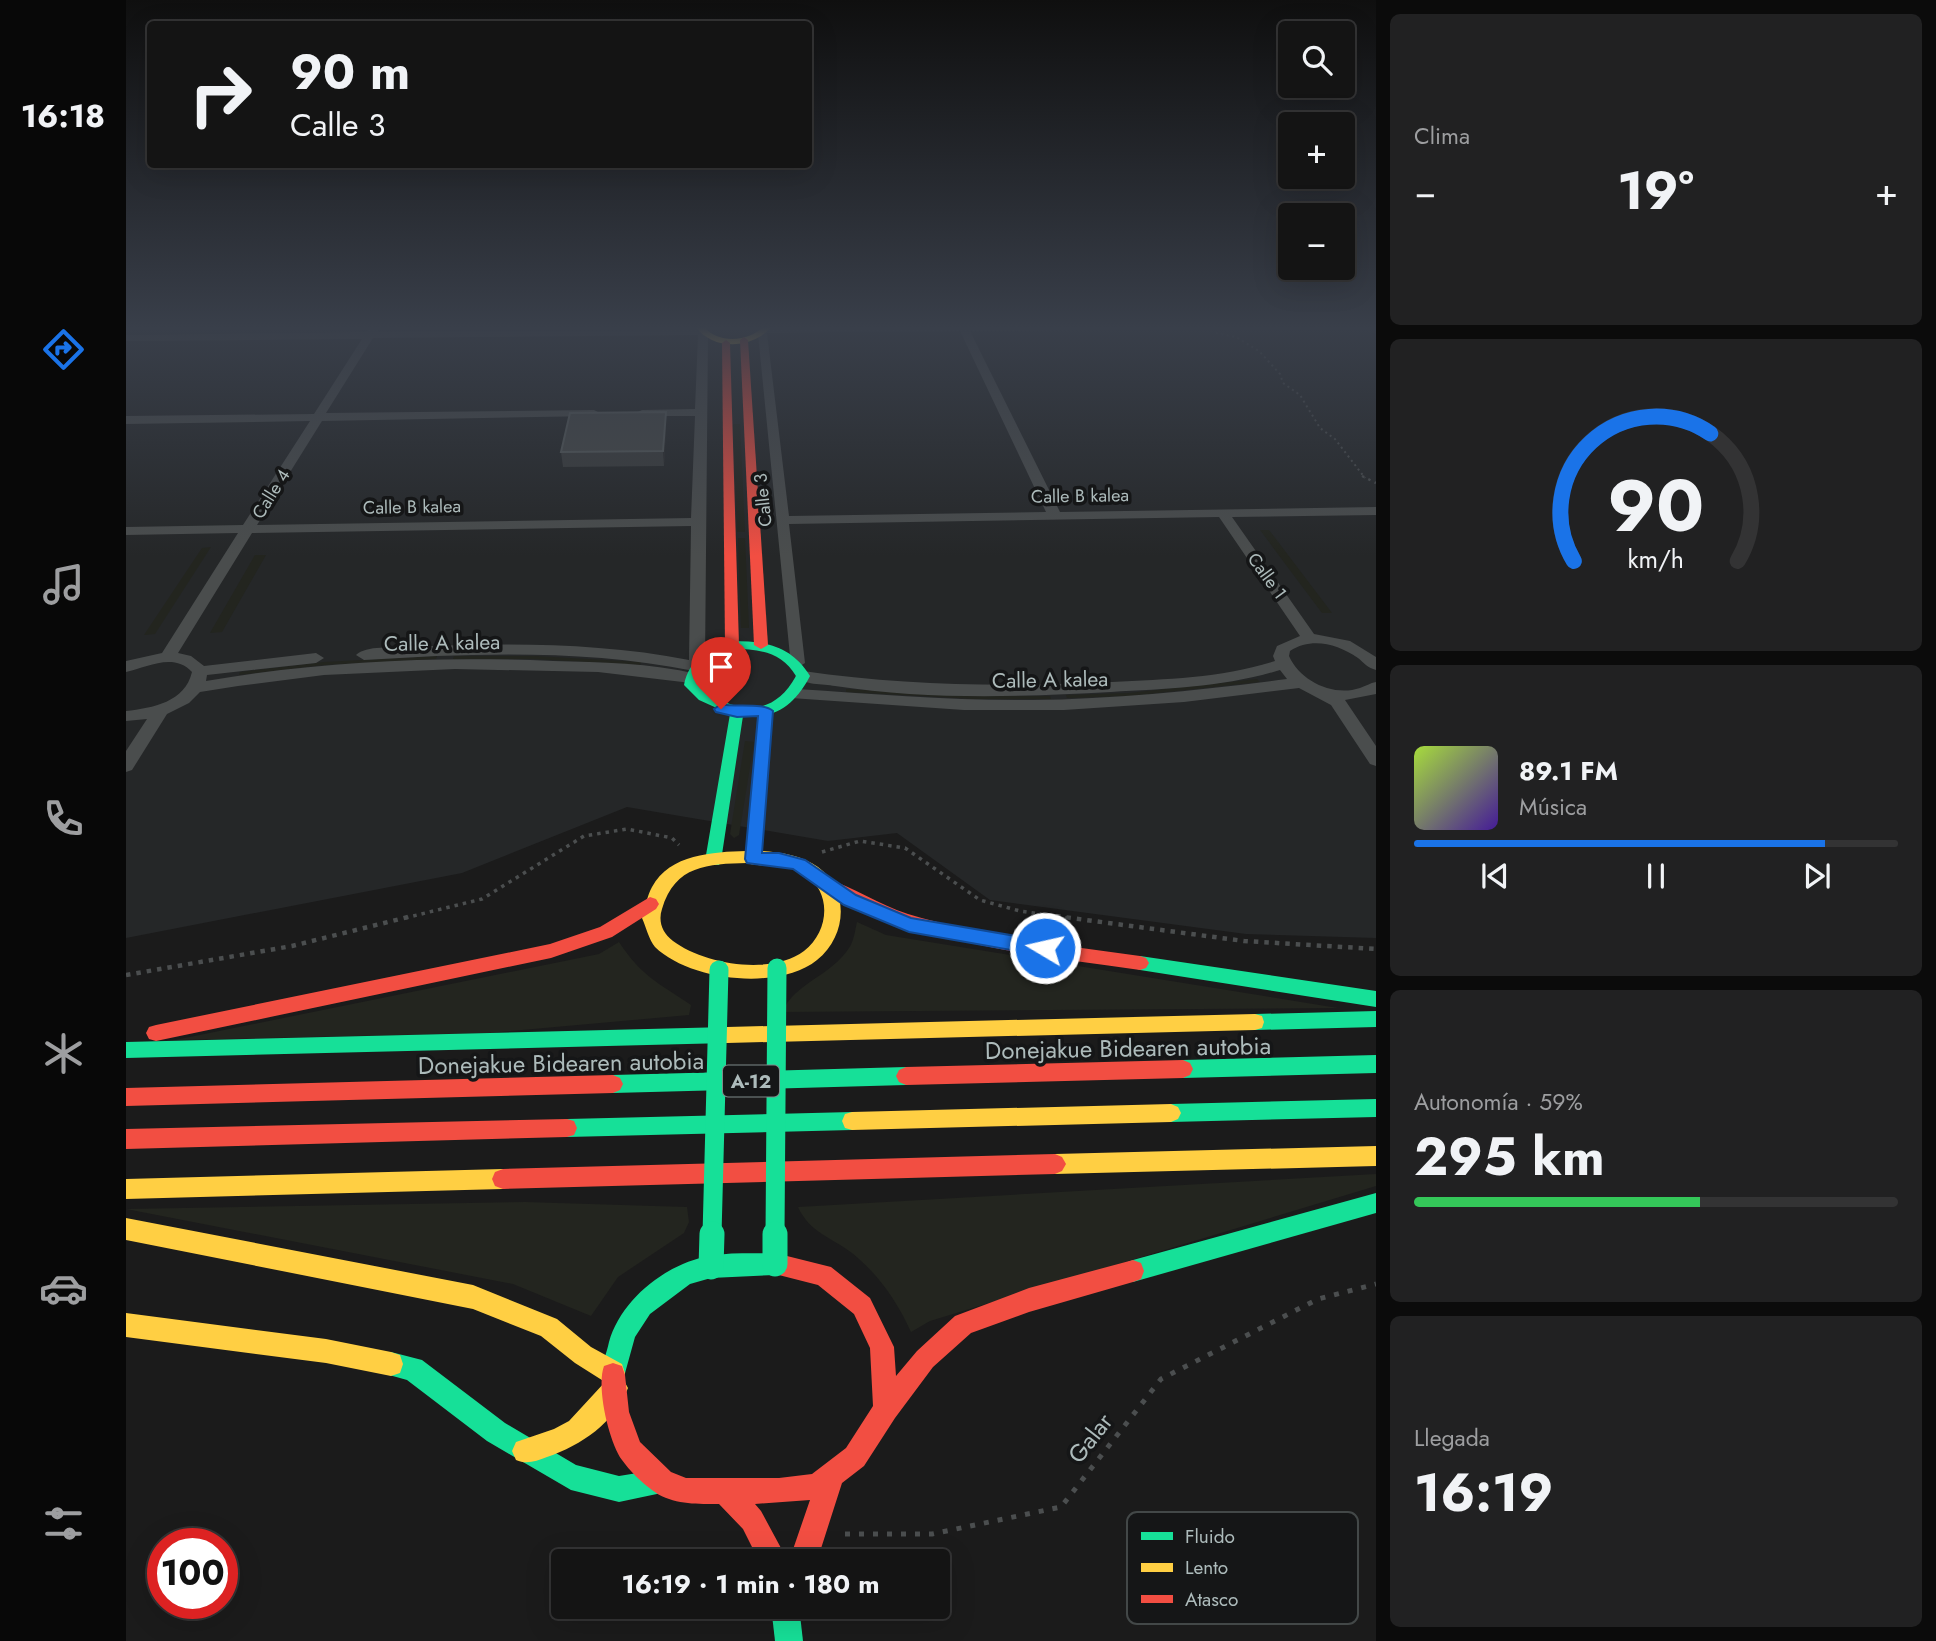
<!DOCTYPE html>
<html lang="es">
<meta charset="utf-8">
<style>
:root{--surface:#141414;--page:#212122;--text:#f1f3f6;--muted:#9d9ea0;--line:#333334;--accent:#1a73e8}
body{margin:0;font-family:Jost,sans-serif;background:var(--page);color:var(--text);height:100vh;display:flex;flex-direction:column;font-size:26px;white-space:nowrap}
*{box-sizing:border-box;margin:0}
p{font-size:23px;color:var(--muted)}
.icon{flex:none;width:38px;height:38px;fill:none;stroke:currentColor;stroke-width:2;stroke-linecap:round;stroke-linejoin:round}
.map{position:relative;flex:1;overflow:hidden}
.details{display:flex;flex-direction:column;gap:14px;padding:14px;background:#0b0b0b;width:560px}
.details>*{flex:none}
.top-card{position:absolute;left:21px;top:21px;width:665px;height:147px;border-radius:7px;box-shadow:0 7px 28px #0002,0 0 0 2px var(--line);background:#141414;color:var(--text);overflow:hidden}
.buttons{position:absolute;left:1152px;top:21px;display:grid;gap:14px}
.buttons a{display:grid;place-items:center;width:77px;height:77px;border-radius:7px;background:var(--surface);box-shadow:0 7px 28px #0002,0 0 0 2px var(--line);font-size:35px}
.speed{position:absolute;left:21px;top:1528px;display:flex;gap:14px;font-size:35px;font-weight:700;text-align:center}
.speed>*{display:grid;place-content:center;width:91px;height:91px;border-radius:50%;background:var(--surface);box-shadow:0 7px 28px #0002,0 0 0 2px var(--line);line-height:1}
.speed .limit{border:10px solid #d22;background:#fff;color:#111}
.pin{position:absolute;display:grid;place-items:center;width:60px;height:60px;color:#fff;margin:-72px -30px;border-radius:50% 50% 50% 0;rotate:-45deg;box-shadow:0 0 7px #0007}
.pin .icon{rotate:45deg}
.me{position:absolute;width:77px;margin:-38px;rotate:279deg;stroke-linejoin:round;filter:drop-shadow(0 0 5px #0008)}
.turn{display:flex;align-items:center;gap:24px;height:147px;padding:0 28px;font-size:32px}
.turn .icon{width:91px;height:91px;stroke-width:2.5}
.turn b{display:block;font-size:49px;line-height:60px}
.big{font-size:52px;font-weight:700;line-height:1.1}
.details .tile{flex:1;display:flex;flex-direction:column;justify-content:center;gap:10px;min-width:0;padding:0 24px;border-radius:10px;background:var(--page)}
.details .dial{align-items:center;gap:0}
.dial svg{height:182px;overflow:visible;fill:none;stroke:var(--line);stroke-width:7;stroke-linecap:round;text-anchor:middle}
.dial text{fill:var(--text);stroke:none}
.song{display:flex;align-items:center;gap:21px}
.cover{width:84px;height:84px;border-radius:10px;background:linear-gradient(135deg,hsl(80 70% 55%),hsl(260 70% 35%))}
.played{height:7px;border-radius:4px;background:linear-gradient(90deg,var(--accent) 85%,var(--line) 85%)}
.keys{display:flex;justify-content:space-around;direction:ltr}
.heat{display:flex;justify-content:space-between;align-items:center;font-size:38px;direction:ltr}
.charge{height:10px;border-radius:5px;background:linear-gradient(90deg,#34c759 59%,var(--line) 0)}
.trip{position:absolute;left:425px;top:1549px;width:399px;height:70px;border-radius:7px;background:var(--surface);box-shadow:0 7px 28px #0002,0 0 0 2px var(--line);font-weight:700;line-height:70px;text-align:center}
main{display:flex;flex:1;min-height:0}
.tab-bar{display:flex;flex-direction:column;width:126px;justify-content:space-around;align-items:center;background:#080808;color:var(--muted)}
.tab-bar .icon{width:49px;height:49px}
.tab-bar .current{color:var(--accent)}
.tab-bar b{font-size:32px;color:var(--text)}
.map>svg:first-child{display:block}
.built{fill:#252728}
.green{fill:#23251f}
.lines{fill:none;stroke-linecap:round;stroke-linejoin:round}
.path-far4{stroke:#4b4e4f;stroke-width:2;stroke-dasharray:2 3.5;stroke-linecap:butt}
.path-far3{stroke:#4b4e4f;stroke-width:2.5;stroke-dasharray:2.5 4.5;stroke-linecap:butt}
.path-far2{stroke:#4b4e4f;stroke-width:3.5;stroke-dasharray:3.5 5;stroke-linecap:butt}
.path-far1{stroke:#4b4e4f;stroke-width:4.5;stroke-dasharray:4.5 6;stroke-linecap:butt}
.path{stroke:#4b4e4f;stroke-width:5;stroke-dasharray:5 9;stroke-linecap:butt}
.street{fill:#4a4d4d;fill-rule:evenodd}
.fast{fill:#16e098;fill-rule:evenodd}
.slow{fill:#ffcf43;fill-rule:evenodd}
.jam{fill:#f24e42;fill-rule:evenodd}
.fast-bridge-far1{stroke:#16e098;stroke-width:19}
.fast-bridge{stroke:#16e098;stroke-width:25}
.wall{fill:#3b3d3d}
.shaded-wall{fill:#292929}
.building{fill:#474a4a;stroke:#575c5c;stroke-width:2}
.route{fill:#1a73e8;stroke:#114b97;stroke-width:2}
.labels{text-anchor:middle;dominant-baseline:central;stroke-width:7;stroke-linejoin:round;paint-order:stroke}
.far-street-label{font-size:18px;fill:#adbbbb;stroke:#151617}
.shield{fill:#151617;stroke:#7f8a8a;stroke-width:2}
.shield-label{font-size:19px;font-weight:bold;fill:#adbbbb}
.street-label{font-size:21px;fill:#adbbbb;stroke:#151617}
.near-street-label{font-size:24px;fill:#adbbbb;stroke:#151617}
.key{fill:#151617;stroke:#434848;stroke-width:2}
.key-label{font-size:19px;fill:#adbbbb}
</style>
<main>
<nav class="tab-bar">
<b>16:18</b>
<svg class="icon current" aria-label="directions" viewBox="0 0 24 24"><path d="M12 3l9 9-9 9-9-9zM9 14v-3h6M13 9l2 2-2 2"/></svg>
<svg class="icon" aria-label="music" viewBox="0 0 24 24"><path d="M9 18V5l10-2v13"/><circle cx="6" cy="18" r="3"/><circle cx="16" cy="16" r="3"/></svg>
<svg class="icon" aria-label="phone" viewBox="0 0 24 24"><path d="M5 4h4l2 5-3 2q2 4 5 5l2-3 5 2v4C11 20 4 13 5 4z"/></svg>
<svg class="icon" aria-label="climate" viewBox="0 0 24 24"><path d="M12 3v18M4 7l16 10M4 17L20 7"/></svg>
<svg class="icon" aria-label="car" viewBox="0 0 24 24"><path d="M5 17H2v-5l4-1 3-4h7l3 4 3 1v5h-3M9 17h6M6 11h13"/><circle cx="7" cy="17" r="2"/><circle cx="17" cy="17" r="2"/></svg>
<svg class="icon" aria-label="filters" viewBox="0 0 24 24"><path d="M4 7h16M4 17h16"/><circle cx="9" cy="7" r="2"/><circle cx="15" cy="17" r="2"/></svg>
</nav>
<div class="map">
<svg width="1250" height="1641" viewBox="0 0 1250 1641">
<rect width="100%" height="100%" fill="#1b1b1b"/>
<path class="built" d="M0,327H1243L1250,341V938L1120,934L864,900L771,833L702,841L501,807L336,873L0,938Z"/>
<g class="green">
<path d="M607,424H614L619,532H611Z"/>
<path d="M1134,530H1143L1206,613H1196Z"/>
<path d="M612,538H619L623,628H615Z"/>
<path d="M85,547L29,634L18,635L76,548Z"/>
<path d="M129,555H140L96,632L84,633Z"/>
<path d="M311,656L310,659L198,665L113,675L114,672L198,662Z"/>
<path d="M328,656H409L515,662L514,665L408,659H327Z"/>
<path d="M1131,679L1134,682L1004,696L941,698L940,695L1003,693Z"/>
<path d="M720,689L849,696H924L925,699H849L720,692Z"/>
<path d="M619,741L628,742L613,835L608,838L604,834Z"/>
<path d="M731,922L760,935L1212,1008L656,1012C670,982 705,976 723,948C728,941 729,930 731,922Z"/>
<path d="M493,942C516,977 533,983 565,1005L563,1015L363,1033L49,1040L473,954Z"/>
<path d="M1250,1174V1186L804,1321L785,1332C771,1301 752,1274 726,1253C705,1237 684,1233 672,1207Z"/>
<path d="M399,1202L561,1207L563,1222L558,1233L492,1277L465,1316L387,1284L0,1209Z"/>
</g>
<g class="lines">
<path class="path-far4" d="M1090,333L1110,337L1133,351L1154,374L1157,383L1174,395L1194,428L1209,439L1239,478"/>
<path class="path-far3" d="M1236,476L1250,483"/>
<g class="path-far2">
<path d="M696,852L734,841L779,848L854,900L894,911L941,918"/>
<path d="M279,918L356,899L458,836L501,829L546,838L553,845"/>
</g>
<g class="path-far1">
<path d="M930,916L1118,941L1250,949"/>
<path d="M0,975L166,946L286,916"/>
</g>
<path class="path" d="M719,1534H806L935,1507L1035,1379L1192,1299L1250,1284"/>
<g class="street">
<path d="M247,327L252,330L251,332L580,330L582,334L579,662L574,669L568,671C459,649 349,653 238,660L230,655C240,645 268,648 282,647C376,643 470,642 563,660L565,526L126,533L52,653L65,656L78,666L190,653L198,658L190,663L81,675L80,681C195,661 311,656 427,661C475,662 524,663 571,674L573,678L565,683L472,672L329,669L198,675L112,686L74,692L63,703L41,714L6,770L0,772V751L21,719L0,721V711C27,708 59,702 66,672C48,652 21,667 0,672V661L36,653L112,533L0,535V527L117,525L184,421L0,424V416L188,414L236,339L0,341V335L240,332ZM572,335L569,409L516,410L510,413L516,416H569L565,518L131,525L196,421L468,416L474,413L468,410L200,413L247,338Z"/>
<path d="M641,327H1000L995,330L844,331L934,512L1250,507V515L1106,517L1188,634L1224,641L1250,657V670C1242,668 1238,663 1232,658C1211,644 1186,637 1164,651L1163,656C1174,681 1207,697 1234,688C1240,686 1244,683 1250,682V694L1219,700L1250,746V766L1244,764L1205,705L1173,688L1058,702L938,710H838L665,698L663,694L665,690L671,689C749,694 827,701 906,700C991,699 1077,690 1161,679L1154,670C1099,687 1042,689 985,692C894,697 800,700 709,686C697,684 677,685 669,676L677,671C780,686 882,687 986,682C1041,679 1096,678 1149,661L1147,656L1151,646L1174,636L1093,517L663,524L679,663L671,668L665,666L632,334ZM834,331L920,512L663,516L641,333Z"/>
</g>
<g class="fast">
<path d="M606,641C639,641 666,646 684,676C670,703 650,720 617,716L595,861L593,865H581L579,861L604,714L573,700L558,685C563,659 582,648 606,641ZM607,649C633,649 656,652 670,676C646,720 606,714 572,684C575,663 589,655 607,649Z"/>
<path d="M1014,956L1250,991V1007L1014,970L1008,968L1005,963L1008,958Z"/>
<path d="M1250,1011V1027L1129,1030L1122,1028L1120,1022L1122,1016L1129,1014Z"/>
<path d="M601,1027L608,1029L611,1035L608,1041L601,1043L0,1058V1042Z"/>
<path d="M1250,1055V1073L1057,1078L1050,1075L1047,1069L1050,1063L1057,1060Z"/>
<path d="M780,1067L787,1070L790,1076L787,1082L780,1085L487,1093L480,1090L477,1084L480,1078L487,1075Z"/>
<path d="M1250,1099V1117L1045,1122L1038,1119L1035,1113L1038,1107L1045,1104Z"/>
<path d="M726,1112L733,1114L736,1121L733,1128L726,1130L441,1137L434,1135L431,1128L434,1121L441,1119Z"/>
<path d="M1250,1193V1213L1007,1282L999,1279L996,1271L999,1263L1007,1260Z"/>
<path d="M649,1253L657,1256L660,1264L657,1272L649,1275L585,1278L564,1284L524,1314L509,1337L496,1384L487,1387L478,1384C473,1370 480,1356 483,1342C495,1299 541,1263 584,1256C605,1252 628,1254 649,1253Z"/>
<path d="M265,1352L296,1360L379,1423L450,1465L493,1476L536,1469L545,1473L549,1482L545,1491L493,1502L445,1490L361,1441L281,1380L256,1373L253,1364L256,1355Z"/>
<path d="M645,1606H673L677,1641H649Z"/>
</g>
<g class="slow">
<path d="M570,327H578C589,340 609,342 625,335C634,331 636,326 645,327C627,349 587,351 570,327Z"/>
<path d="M640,707L647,711L636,851C655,852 677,856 692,867C724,890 721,936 691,960C653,991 564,981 529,947C523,940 520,927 516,918C519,908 521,896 526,887C544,854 587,852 620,851L633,711ZM621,863C640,869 655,860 678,874C706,891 704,931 678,951C644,976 578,964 547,941C536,933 532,921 536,909C549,865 582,864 621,863Z"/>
<path d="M1129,1014L1136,1016L1138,1022L1136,1028L1129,1030L601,1043L594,1041L591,1035L594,1029L601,1027Z"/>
<path d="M1045,1104L1052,1107L1055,1113L1052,1119L1045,1122L726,1130L719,1128L716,1121L719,1114L726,1112Z"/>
<path d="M1250,1146V1166L929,1174L922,1171L918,1164L922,1157L929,1154Z"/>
<path d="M377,1169L385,1172L388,1179L385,1186L377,1189L0,1199V1179Z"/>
<path d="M0,1218L347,1285L431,1319L465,1347L496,1364L499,1373L497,1379L502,1388C488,1423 456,1445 421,1457C410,1461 401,1465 390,1460L386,1451L390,1442L428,1429L443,1421L479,1382L449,1363L415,1336L347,1309L0,1240Z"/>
<path d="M0,1313L200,1339L265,1352L274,1355L277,1364L274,1373L265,1376L200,1363L0,1337Z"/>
</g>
<g class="jam">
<path d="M618,337L622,340L642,645L635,649L628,645L614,340Z"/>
<path d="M600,340L604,343L613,645L606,649L599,645L596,343Z"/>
<path d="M699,878C728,887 753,905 782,914C858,937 936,945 1014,956L1020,958L1023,963L1020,968L1014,970C899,954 798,944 693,888L691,884L693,880Z"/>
<path d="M524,897L530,899L533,904L530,909L486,937L425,958L30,1041L23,1039L20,1033L23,1027L30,1025L424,944L474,927Z"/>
<path d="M1057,1060L1064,1063L1067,1069L1064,1075L1057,1078L780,1085L773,1082L770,1076L773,1070L780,1067Z"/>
<path d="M487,1075L494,1078L497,1084L494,1090L487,1093L0,1106V1088Z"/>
<path d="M441,1119L448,1121L451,1128L448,1135L441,1137L0,1149V1129Z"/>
<path d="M929,1154L936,1157L940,1164L936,1171L929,1174L377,1189L369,1186L366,1179L369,1172L377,1169Z"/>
<path d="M649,1253L705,1267L744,1298L768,1347L770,1376L791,1351L829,1316L903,1288L1007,1260L1015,1263L1018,1271L1015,1279L1007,1282L903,1312L845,1333L807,1367L769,1418L738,1466L716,1483L691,1561H663L684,1500L629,1504L635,1511L662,1561H633L617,1529L593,1504C571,1504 545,1505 526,1490C516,1483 503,1470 496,1460C483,1442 470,1387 478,1366L487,1363L496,1366L499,1375L503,1412L514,1442L545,1472L560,1478H653L686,1474L720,1448L747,1406L744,1348L728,1314L692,1285L641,1272L638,1264L641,1256Z"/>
</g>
<g class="fast-bridge-far1">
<path d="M586,1235L593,970"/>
<path d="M649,1235L651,968"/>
</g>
<g class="fast-bridge">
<path d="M649,1264V1234"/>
<path d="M585,1267L586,1234"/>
</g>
</g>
<path class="wall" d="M540,427L538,466L437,467L435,452Z"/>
<path class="shaded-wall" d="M540,412V427L538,466L537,451Z"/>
<path class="building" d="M540,412L537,451L435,452L444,413Z"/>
<linearGradient id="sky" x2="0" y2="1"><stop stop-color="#0f0f0f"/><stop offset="0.59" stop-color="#393f4a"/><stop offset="1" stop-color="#393f4a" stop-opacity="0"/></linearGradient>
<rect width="1250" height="556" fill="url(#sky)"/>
<path class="route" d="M595,704C609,708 637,702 647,711L636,853H653L679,860L730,895L785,918L919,941L926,943L928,948L926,954L919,956L783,932L718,905L667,869L621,863L619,859L632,716L611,717L590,712L588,709Z"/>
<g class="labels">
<g class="far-street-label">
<text transform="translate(145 494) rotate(-58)">Calle 4</text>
<text transform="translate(954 496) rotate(-1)">Calle B kalea</text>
<text transform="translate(637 500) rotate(-96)">Calle 3</text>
<text transform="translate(286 507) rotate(-1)">Calle B kalea</text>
<text transform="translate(1141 576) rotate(54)">Calle 1</text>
</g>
<rect class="shield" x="597" y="1065.5" width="56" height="31" rx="5"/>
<g class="shield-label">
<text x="625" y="1081">A-12</text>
</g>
<g class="street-label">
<text transform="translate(316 643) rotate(-1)">Calle A kalea</text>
<text transform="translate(924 680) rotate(-1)">Calle A kalea</text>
</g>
<g class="near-street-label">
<text transform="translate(1002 1048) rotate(-1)">Donejakue Bidearen autobia</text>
<text transform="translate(435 1063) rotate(-1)">Donejakue Bidearen autobia</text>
<text transform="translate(964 1438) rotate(-52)">Galar</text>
</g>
</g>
<rect x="1001" y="1512" width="231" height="112" rx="10" class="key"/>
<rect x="1015" y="1532" width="32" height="8" fill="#16e098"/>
<rect x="1015" y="1563" width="32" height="9" fill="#ffcf43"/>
<rect x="1015" y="1595" width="32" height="8" fill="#f24e42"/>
<g class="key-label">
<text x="1059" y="1543">Fluido</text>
<text x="1059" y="1574">Lento</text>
<text x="1059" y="1606">Atasco</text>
</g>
</svg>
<div class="buttons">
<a><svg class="icon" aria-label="search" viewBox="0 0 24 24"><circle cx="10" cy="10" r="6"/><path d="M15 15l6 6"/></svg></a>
<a>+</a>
<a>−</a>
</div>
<div class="speed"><div class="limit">100</div></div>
<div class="pin" style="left:595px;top:709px;background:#d93025"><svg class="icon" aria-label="arrive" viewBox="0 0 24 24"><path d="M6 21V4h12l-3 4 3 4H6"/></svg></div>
<svg class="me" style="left:919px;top:948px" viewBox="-20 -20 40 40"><circle r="17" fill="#1a73e8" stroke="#fff" stroke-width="3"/><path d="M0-11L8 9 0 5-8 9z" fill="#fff"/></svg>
<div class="trip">16:19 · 1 min · 180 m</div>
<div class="top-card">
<div class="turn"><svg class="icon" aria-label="right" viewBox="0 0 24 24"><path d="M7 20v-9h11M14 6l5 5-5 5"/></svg><div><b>90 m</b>Calle 3</div></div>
</div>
</div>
<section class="details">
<div class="tile"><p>Clima</p>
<div class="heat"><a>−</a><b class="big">19°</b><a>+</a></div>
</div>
<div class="tile dial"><svg viewBox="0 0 100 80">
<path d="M14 69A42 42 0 1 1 86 69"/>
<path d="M14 69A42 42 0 0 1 74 13" stroke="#1a73e8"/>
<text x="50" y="56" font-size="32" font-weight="700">90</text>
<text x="50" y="72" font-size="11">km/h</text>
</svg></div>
<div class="tile">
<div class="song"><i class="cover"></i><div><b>89.1 FM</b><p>Música</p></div></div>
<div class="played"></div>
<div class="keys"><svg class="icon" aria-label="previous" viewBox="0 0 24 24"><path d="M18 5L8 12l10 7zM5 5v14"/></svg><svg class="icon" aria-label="pause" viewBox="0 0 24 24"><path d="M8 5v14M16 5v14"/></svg><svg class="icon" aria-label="next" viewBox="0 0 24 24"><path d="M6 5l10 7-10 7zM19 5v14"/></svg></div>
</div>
<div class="tile"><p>Autonomía · 59%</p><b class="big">295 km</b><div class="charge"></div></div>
<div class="tile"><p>Llegada</p><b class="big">16:19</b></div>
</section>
</main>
